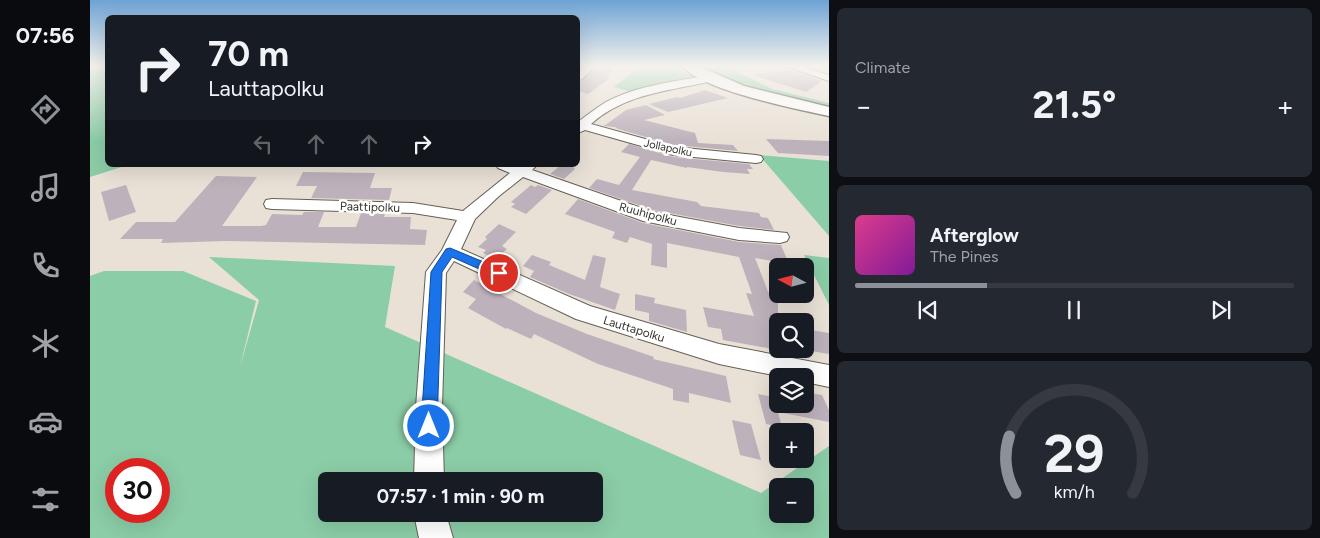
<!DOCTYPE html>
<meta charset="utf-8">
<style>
:root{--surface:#171b24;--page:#242831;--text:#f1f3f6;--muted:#9ea1a6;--line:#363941;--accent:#8c9099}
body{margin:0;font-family:Figtree,sans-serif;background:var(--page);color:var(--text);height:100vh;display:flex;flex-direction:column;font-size:19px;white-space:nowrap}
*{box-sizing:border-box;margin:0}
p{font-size:16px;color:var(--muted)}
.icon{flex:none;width:28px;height:28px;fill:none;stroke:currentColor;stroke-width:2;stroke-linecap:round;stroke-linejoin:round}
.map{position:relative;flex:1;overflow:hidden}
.drawer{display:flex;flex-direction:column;gap:8px;padding:8px;background:#0d0f14;width:491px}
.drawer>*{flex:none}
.banner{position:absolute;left:15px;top:15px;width:475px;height:152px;border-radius:8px;box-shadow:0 5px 20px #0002;background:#171b24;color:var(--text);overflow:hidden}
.needle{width:32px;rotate:277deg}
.fabs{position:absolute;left:679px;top:258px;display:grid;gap:10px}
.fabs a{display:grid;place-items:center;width:45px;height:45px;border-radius:8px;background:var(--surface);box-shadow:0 5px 20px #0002;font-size:25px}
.speed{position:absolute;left:15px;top:458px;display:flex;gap:10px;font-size:25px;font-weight:700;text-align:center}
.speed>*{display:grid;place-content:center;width:65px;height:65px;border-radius:50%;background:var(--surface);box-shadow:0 5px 20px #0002;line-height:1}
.speed .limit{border:8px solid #d22;background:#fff;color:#111}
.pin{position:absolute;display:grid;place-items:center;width:42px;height:42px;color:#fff;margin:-21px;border:2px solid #fff;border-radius:50%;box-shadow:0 1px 5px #0007}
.me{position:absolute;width:55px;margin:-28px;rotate:0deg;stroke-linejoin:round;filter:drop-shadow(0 0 4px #0008)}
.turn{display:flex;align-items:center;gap:18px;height:105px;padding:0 20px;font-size:22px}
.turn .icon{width:65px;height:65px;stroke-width:2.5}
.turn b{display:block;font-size:35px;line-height:42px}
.lanes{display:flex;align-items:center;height:48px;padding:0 20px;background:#0003;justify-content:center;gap:25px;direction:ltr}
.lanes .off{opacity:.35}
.big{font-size:38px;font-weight:700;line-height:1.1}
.drawer .card{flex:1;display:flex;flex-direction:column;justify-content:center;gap:8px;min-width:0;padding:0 18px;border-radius:8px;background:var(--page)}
.drawer .dial{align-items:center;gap:0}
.dial svg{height:130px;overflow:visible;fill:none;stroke:var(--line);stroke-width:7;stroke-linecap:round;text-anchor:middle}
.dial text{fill:var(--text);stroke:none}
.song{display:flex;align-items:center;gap:15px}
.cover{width:60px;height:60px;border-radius:8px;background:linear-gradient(135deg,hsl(330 70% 55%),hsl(290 70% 35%))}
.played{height:5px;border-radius:2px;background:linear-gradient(90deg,var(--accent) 30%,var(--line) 30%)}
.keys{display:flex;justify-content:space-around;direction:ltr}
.heat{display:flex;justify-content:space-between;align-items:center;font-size:28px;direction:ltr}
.trip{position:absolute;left:228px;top:472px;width:285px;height:50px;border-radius:8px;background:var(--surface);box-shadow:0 5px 20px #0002;font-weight:700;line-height:50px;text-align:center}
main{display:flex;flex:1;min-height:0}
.menu{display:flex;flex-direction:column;width:90px;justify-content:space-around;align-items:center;background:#090b0e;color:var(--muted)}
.menu .icon{width:35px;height:35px}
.menu .active{color:var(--accent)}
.menu b{font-size:22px;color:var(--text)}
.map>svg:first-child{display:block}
.green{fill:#8bcda7;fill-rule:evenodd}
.building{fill:#bdb2bb}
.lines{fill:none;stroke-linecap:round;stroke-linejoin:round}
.minor-casing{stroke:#655f55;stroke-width:2}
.tertiary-casing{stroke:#655f55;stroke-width:3}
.minor{fill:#fff;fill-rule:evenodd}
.tertiary{fill:#fff;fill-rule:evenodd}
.route{fill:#1a73e8;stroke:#114b97}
.labels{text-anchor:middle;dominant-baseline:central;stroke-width:5;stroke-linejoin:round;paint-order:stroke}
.far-street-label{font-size:11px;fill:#35322d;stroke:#fff}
.street-label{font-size:12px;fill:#35322d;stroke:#fff}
</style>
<main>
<nav class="menu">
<b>07:56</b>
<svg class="icon active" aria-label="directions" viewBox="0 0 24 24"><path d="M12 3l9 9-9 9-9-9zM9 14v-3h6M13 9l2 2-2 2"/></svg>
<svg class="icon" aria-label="music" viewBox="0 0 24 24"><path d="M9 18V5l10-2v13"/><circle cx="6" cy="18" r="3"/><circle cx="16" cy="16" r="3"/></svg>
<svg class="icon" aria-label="phone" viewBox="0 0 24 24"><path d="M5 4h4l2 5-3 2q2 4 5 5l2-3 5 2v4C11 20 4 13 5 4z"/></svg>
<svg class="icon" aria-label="climate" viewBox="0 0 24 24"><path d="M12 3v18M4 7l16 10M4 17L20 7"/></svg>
<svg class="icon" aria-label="car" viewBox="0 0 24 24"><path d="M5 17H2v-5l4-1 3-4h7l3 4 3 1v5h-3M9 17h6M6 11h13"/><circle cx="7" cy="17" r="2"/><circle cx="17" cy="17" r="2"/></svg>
<svg class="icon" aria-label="filters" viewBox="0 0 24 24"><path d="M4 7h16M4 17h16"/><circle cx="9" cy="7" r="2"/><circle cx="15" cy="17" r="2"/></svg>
</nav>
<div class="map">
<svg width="739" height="538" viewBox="0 0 739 538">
<rect width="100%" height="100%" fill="#e9e1d6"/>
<g class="green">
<path d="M0,66H17L18,165H38L0,177Z"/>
<path d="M550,66H584L604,78L542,92L524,87Z"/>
<path d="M609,66H636L682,89L739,103V109L657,87Z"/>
<path d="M669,155L739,161V236Z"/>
<path d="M714,255L739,258V305Z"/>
<path d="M119,257L305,266L295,327L671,493L739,446V538H0V276L14,271H93L166,301L150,367L169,300ZM26,469H69V511H26ZM236,481H504V514H236ZM688,486H715V514H688Z"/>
</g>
<g class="building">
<path d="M508,66H527L516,77L520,78L498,94L488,91V82L493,80Z"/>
<path d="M701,70L732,81L716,92L663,75Z"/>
<path d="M615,90L638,98L578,112L559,104L587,97L590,98Z"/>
<path d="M556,105L575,115L554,120L605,133L608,143L643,145L648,151L584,145L528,129L525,127L514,126L536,110Z"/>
<path d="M676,139L739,141V156L688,153Z"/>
<path d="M539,144L583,157L659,164L663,169H657L660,174L633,172L597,167V168L561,160L542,190L607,202L611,206L669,213L671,217L678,218L684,230L649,226L563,210L499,188L507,179L529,185L550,157L531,152Z"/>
<path d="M471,165H481L485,169L474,179L460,174Z"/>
<path d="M213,172L285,173L280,188H302L299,200L221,198L227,186H206Z"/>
<path d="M126,176L167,177L132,226H171L176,225L182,214L212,215L214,212H234L228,227H266L271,213L295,214L294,217H321L320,229L337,230L335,245L135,241L71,243L73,239H30L46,222H85Z"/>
<path d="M36,185L46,212L19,221L11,192Z"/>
<path d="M441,185L445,187L448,185L462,190L436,214L421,207L425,204L421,202Z"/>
<path d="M488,199L553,223L649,242L691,245L699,264L665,258L679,294L688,296V350L633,340L631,329L618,327L613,307L664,316L656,293L662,294L649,257L577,243V268L561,265L562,244L540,237L537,243L522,238L525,232L475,214Z"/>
<path d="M409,224L426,232L412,246L417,249L406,259L393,253L396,250L388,247L397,239L395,237Z"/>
<path d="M442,255L461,262L459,265L495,280L503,255L516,258L510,287L530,294L525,310L479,294L440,277L444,271L433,266Z"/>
<path d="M384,280L446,313L497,334L564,357L563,359L636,376L641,403L599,393V403L583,400V389L508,364L444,334L441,339L417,328L416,329L378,308L386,299L373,292Z"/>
<path d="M545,294L565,298L564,303L596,310L597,332L559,321V313L545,310Z"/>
<path d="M715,329L739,333V354L715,350Z"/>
<path d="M715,392L732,395L739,410V422L688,412L692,427L676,424L668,394L688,398V404H715Z"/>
<path d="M642,420L661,424L671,460L650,455Z"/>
</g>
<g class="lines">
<defs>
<g id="minor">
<path d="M495,66H506L492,79L488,80V72Z"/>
<path d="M695,66H711L739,75V81Z"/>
<path d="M622,75L626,76L627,78L626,80C582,91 537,92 501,124L584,147L666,155L671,156L673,159L671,162L666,163L583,155L495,130L488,133V122C497,115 506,108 516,102C548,85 587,81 622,75Z"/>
<path d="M406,165H447L442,170L563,212L649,228L697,233L699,237L697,241L690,243L649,240L553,221L433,177L409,196L385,219L371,249L500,306L629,344L739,365V387L715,382V376H688L629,364L486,319L364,261L356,273L352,407L354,481H324L326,407L336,272L352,250L367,220L323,213L182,209L176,208L174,204L176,200L182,199L323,203L373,211L420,173L408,168Z"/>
<path d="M324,514H356L363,538H329Z"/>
</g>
<path id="tertiary" d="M592,66H608L654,86L739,107V116C706,109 612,90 592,66Z"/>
</defs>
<use href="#minor" class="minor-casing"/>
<use href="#tertiary" class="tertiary-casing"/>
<use href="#minor" class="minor"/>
<use href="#tertiary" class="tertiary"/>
</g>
<linearGradient id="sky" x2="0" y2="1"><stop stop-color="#6ea3d5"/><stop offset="0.47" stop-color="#f5f2ed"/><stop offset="1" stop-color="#f5f2ed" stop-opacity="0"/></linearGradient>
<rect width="739" height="141" fill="url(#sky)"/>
<path class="route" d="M360,248L413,270L414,273L409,277L405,276L362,257L352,272L347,426L344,431L339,433L333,431L331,426L341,272L356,249Z"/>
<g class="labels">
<g class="far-street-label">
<text transform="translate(578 148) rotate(12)">Jollapolku</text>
</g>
<g class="street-label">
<text transform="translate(280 207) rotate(2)">Paattipolku</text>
<text transform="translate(558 214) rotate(15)">Ruuhipolku</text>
<text transform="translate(544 329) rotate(17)">Lauttapolku</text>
</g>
</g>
</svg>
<div class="fabs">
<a><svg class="needle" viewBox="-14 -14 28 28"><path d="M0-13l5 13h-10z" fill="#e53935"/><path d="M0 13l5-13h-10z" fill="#9ea1a6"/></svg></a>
<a><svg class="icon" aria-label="search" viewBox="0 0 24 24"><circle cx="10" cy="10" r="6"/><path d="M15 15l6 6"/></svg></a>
<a><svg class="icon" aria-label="layers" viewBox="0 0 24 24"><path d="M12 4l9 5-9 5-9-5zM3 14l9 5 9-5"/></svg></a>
<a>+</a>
<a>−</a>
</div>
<div class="speed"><div class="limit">30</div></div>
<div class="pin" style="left:409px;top:273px;background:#d93025"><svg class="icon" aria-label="arrive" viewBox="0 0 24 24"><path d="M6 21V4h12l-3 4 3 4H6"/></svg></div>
<svg class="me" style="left:339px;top:426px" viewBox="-20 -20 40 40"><circle r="17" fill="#1a73e8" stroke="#fff" stroke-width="3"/><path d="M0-11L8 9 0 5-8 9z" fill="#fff"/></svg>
<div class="trip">07:57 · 1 min · 90 m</div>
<div class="banner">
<div class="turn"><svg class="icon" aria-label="right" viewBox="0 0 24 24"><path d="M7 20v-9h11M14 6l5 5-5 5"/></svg><div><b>70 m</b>Lauttapolku</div></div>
<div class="lanes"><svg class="icon off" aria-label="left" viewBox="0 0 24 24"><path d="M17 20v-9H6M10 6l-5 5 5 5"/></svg><svg class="icon off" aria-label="ahead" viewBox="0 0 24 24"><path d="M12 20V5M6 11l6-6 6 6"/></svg><svg class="icon off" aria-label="ahead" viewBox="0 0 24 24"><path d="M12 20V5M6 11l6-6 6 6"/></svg><svg class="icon" aria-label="right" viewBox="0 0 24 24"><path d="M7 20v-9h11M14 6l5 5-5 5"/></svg></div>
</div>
</div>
<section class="drawer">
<div class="card"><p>Climate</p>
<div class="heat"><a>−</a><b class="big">21.5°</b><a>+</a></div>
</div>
<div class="card">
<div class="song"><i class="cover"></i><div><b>Afterglow</b><p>The Pines</p></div></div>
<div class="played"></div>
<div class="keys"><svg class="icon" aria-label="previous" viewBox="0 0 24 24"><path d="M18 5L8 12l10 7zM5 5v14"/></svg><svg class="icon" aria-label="pause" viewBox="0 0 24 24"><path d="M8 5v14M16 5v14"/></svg><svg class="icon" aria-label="next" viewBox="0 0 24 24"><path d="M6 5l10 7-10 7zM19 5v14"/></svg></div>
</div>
<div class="card dial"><svg viewBox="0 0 100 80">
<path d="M14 69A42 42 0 1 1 86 69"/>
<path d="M14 69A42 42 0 0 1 10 34" stroke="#8c9099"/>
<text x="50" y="56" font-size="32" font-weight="700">29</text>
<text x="50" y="72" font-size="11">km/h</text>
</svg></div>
</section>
</main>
